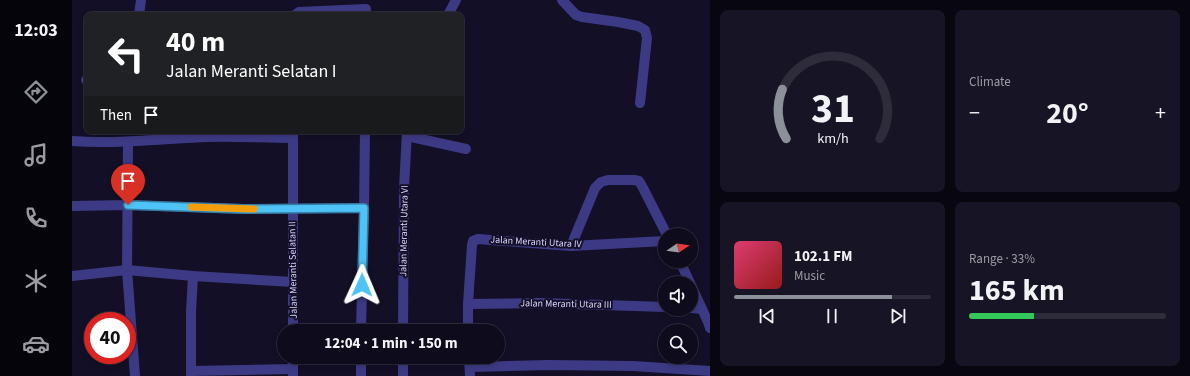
<!DOCTYPE html>
<meta charset="utf-8">
<style>
:root{--surface:#0e0b1c;--page:#171425;--text:#f1f3f6;--muted:#9b9ba3;--line:#2e2b3b;--accent:#8c9099}
body{margin:0;font-family:"Source Sans 3",sans-serif;background:var(--page);color:var(--text);height:100vh;display:flex;flex-direction:column;font-size:15px;white-space:nowrap}
*{box-sizing:border-box;margin:0}
p{font-size:13px;color:var(--muted)}
.icon{flex:none;width:22px;height:22px;fill:none;stroke:currentColor;stroke-width:2;stroke-linecap:round;stroke-linejoin:round}
.map{position:relative;flex:1;overflow:hidden}
.drawer{display:flex;flex-direction:column;gap:10px;padding:10px;background:#08060f;width:480px}
.drawer>*{flex:none}
.top-card{position:absolute;left:12px;top:12px;width:380px;height:122px;border-radius:8px;box-shadow:0 2px 6px #0003,0 0 0 1px var(--line);background:#202124;color:#fff;overflow:hidden}
.needle{width:26px;rotate:77deg}
.buttons{position:absolute;left:586px;top:228px;display:grid;gap:8px}
.buttons a{display:grid;place-items:center;width:40px;height:40px;border-radius:50%;background:var(--surface);box-shadow:0 2px 6px #0003,0 0 0 1px var(--line);font-size:20px}
.speed{position:absolute;left:12px;top:312px;display:flex;gap:8px;font-size:20px;font-weight:700;text-align:center}
.speed>*{display:grid;place-content:center;width:52px;height:52px;border-radius:50%;background:var(--surface);box-shadow:0 2px 6px #0003,0 0 0 1px var(--line);line-height:1}
.speed .limit{border:6px solid #d22;background:#fff;color:#111}
.pin{position:absolute;display:grid;place-items:center;width:34px;height:34px;color:#fff;margin:-41px -17px;border-radius:50% 50% 50% 0;rotate:-45deg;box-shadow:0 0 4px #0007}
.pin .icon{rotate:45deg}
.me{position:absolute;width:44px;margin:-22px;rotate:1deg;stroke-linejoin:round;filter:drop-shadow(0 0 3px #0008)}
.turn{display:flex;align-items:center;gap:14px;height:84px;padding:0 16px;font-size:18px}
.turn .icon{width:52px;height:52px;stroke-width:2.5}
.turn b{display:block;font-size:28px;line-height:34px}
.then{display:flex;align-items:center;height:38px;padding:0 16px;background:#0003;gap:8px;font-size:15px}
.big{font-size:30px;font-weight:700;line-height:1.1}
.drawer .card{flex:1;display:flex;flex-direction:column;justify-content:center;gap:6px;min-width:0;padding:0 14px;border-radius:8px;background:var(--page)}
.drawer .dial{align-items:center;gap:0}
.dial svg{height:104px;overflow:visible;fill:none;stroke:var(--line);stroke-width:7;stroke-linecap:round;text-anchor:middle}
.dial text{fill:var(--text);stroke:none}
.song{display:flex;align-items:center;gap:12px}
.cover{width:48px;height:48px;border-radius:6px;background:linear-gradient(135deg,hsl(340 70% 55%),hsl(0 70% 35%))}
.played{height:4px;border-radius:2px;background:linear-gradient(90deg,var(--accent) 80%,var(--line) 80%)}
.keys{display:flex;justify-content:space-around;direction:ltr}
.heat{display:flex;justify-content:space-between;align-items:center;font-size:22px;direction:ltr}
.charge{height:6px;border-radius:3px;background:linear-gradient(90deg,#34c759 33%,var(--line) 0)}
.drawer .tiles{flex:1;display:grid;gap:10px;grid-template-columns:repeat(2,1fr)}
.trip{position:absolute;left:205px;top:324px;width:228px;height:40px;border-radius:20px;background:var(--surface);box-shadow:0 2px 6px #0003,0 0 0 1px var(--line);font-weight:700;line-height:40px;text-align:center}
main{display:flex;flex:1;min-height:0}
.dock{display:flex;flex-direction:column;width:72px;justify-content:space-around;align-items:center;background:#06040b;color:var(--muted)}
.dock .icon{width:28px;height:28px}
.dock .selected{color:var(--accent)}
.dock b{font-size:18px;color:var(--text)}
.map>svg:first-child{display:block}
.lines{fill:none;stroke-linecap:round;stroke-linejoin:round}
.minor{stroke:#3d3a85;stroke-width:10}
.route-casing{stroke:#337fa1;stroke-width:10}
.route{stroke:#4fc3f7;stroke-width:7}
.slow{stroke:#f59e0b;stroke-width:7}
.labels{text-anchor:middle;dominant-baseline:central;stroke-width:4;stroke-linejoin:round;paint-order:stroke}
.street-label{font-size:10px;fill:#d9d4ff;stroke:#130f26}
</style>
<main>
<nav class="dock">
<b>12:03</b>
<svg class="icon selected" aria-label="directions" viewBox="0 0 24 24"><path d="M12 3l9 9-9 9-9-9zM9 14v-3h6M13 9l2 2-2 2"/></svg>
<svg class="icon" aria-label="music" viewBox="0 0 24 24"><path d="M9 18V5l10-2v13"/><circle cx="6" cy="18" r="3"/><circle cx="16" cy="16" r="3"/></svg>
<svg class="icon" aria-label="phone" viewBox="0 0 24 24"><path d="M5 4h4l2 5-3 2q2 4 5 5l2-3 5 2v4C11 20 4 13 5 4z"/></svg>
<svg class="icon" aria-label="climate" viewBox="0 0 24 24"><path d="M12 3v18M4 7l16 10M4 17L20 7"/></svg>
<svg class="icon" aria-label="car" viewBox="0 0 24 24"><path d="M5 17H2v-5l4-1 3-4h7l3 4 3 1v5h-3M9 17h6M6 11h13"/><circle cx="7" cy="17" r="2"/><circle cx="17" cy="17" r="2"/></svg>
</nav>
<div class="map">
<svg width="638" height="376" viewBox="0 0 638 376">
<rect width="100%" height="100%" fill="#130f26"/>
<g class="lines">
<g class="minor">
<path d="M490,0L504,15L510,17L546,22L566,26L573,30L575,38L568,103"/>
<path d="M67,15L69,0"/>
<path d="M223,15L227,12L294,9"/>
<path d="M376,15L384,0"/>
<path d="M14,80H15"/>
<path d="M221,131V331"/>
<path d="M335,136L394,149"/>
<path d="M0,141C45,144 90,139 135,137C163,136 192,138 221,138"/>
<path d="M56,142L55,270L63,376"/>
<path d="M0,206L56,205L172,209L292,208"/>
<path d="M499,246L523,188L529,182L536,180H562L567,181L570,186L595,235"/>
<path d="M608,261L618,283"/>
<path d="M0,276L55,270L121,276L221,282"/>
<path d="M619,285L636,322L638,328"/>
<path d="M396,304L470,303L593,307"/>
<path d="M619,308L630,309"/>
<path d="M289,331L292,208L293,131"/>
<path d="M331,331L332,188L335,131"/>
<path d="M396,331V304L400,245L401,241L406,239L499,246L593,241"/>
<path d="M397,357L398,376"/>
<path d="M398,367L477,365L561,366L638,371"/>
<path d="M119,371L221,369"/>
<path d="M119,376V312L121,276"/>
<path d="M221,376V357"/>
<path d="M289,376V357"/>
<path d="M331,376V357"/>
</g>
</g>
<g class="lines">
<defs>
<path id="route" d="M56,205L172,209L292,208L290,285"/>
</defs>
<use href="#route" class="route-casing"/>
<use href="#route" class="route"/>
<path class="slow" d="M119,207L182,209"/>
</g>
<g class="labels">
<g class="street-label">
<text transform="translate(332 231) rotate(-89)">Jalan Meranti Utara VI</text>
<text transform="translate(464 242) rotate(3)">Jalan Meranti Utara IV</text>
<text transform="translate(221 270) rotate(-91)">Jalan Meranti Selatan II</text>
<text transform="translate(494 304) rotate(1)">Jalan Meranti Utara III</text>
</g>
</g>
</svg>
<div class="buttons">
<a><svg class="needle" viewBox="-14 -14 28 28"><path d="M0-13l5 13h-10z" fill="#e53935"/><path d="M0 13l5-13h-10z" fill="#9b9ba3"/></svg></a>
<a><svg class="icon" aria-label="sound" viewBox="0 0 24 24"><path d="M4 9h4l5-4v14l-5-4H4zM17 9q2 3 0 6"/></svg></a>
<a><svg class="icon" aria-label="search" viewBox="0 0 24 24"><circle cx="10" cy="10" r="6"/><path d="M15 15l6 6"/></svg></a>
</div>
<div class="speed"><div class="limit">40</div></div>
<div class="pin" style="left:56px;top:205px;background:#d93025"><svg class="icon" aria-label="arrive" viewBox="0 0 24 24"><path d="M6 21V4h12l-3 4 3 4H6"/></svg></div>
<svg class="me" style="left:290px;top:285px" viewBox="-20 -20 40 40"><path d="M0-17L14 15 0 8-14 15z" fill="#4fc3f7" stroke="#fff" stroke-width="4"/></svg>
<div class="trip">12:04 · 1 min · 150 m</div>
<div class="top-card">
<div class="turn"><svg class="icon" aria-label="left" viewBox="0 0 24 24"><path d="M17 20v-9H6M10 6l-5 5 5 5"/></svg><div><b>40 m</b>Jalan Meranti Selatan I</div></div>
<div class="then">Then<svg class="icon" aria-label="arrive" viewBox="0 0 24 24"><path d="M6 21V4h12l-3 4 3 4H6"/></svg></div>
</div>
</div>
<section class="drawer">
<div class="tiles">
<div class="card dial"><svg viewBox="0 0 100 80">
<path d="M14 69A42 42 0 1 1 86 69"/>
<path d="M14 69A42 42 0 0 1 11 31" stroke="#8c9099"/>
<text x="50" y="56" font-size="32" font-weight="700">31</text>
<text x="50" y="72" font-size="11">km/h</text>
</svg></div>
<div class="card"><p>Climate</p>
<div class="heat"><a>−</a><b class="big">20°</b><a>+</a></div>
</div>
<div class="card">
<div class="song"><i class="cover"></i><div><b>102.1 FM</b><p>Music</p></div></div>
<div class="played"></div>
<div class="keys"><svg class="icon" aria-label="previous" viewBox="0 0 24 24"><path d="M18 5L8 12l10 7zM5 5v14"/></svg><svg class="icon" aria-label="pause" viewBox="0 0 24 24"><path d="M8 5v14M16 5v14"/></svg><svg class="icon" aria-label="next" viewBox="0 0 24 24"><path d="M6 5l10 7-10 7zM19 5v14"/></svg></div>
</div>
<div class="card"><p>Range · 33%</p><b class="big">165 km</b><div class="charge"></div></div>
</div>
</section>
</main>
